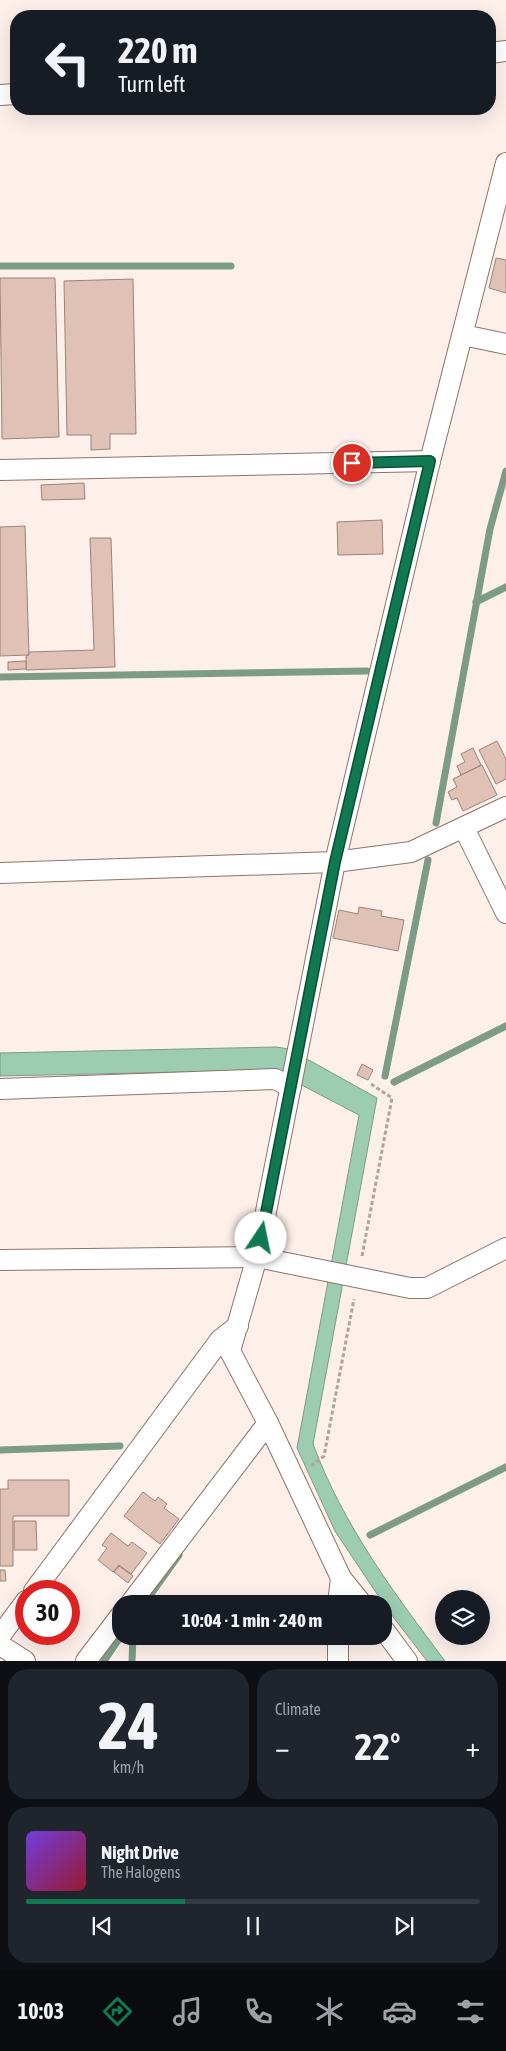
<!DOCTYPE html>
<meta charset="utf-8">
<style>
:root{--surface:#171b24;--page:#20242c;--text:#f1f3f6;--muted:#9ea1a6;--line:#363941;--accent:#117952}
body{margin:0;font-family:"Asap Condensed",sans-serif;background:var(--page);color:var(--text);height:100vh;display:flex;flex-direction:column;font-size:19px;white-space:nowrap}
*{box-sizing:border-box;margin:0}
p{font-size:16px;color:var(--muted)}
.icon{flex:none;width:28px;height:28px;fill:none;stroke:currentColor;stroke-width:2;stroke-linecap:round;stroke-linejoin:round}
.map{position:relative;height:1661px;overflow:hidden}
.sheet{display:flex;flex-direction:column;gap:8px;padding:8px;background:#0d0f14;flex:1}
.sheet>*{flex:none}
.hud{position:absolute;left:10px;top:10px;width:486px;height:105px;border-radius:20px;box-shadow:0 5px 20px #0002;background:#171b24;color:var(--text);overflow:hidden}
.buttons{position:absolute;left:435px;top:1590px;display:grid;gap:10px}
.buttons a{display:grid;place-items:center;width:55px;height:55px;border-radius:50%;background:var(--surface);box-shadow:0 5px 20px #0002;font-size:25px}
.speed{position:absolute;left:15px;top:1580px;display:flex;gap:10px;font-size:25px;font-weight:700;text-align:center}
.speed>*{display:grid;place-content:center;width:65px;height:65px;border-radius:50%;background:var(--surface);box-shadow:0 5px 20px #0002;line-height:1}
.speed .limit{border:8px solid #d22;background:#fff;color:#111}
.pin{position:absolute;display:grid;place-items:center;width:42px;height:42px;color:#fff;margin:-21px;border:2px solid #fff;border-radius:50%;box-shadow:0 1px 5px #0007}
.me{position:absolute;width:55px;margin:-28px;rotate:11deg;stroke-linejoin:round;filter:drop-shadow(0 0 4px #0008)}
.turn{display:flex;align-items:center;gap:18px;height:105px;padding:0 25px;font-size:22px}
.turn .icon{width:65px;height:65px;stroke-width:2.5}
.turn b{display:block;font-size:35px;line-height:42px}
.big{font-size:38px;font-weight:700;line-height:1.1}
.sheet .card{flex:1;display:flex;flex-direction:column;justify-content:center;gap:8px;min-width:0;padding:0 18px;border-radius:20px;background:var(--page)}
.sheet .dial{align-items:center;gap:0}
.dial b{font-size:65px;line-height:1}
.song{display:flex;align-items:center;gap:15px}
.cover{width:60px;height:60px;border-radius:8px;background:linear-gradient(135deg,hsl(260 70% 55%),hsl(350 70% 35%))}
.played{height:5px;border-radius:2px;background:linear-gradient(90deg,var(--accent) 35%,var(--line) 35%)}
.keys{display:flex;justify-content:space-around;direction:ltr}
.heat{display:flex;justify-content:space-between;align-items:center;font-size:28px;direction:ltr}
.sheet .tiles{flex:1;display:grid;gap:8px;grid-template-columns:1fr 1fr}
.card:last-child{grid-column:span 2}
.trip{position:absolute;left:112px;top:1595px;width:280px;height:50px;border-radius:20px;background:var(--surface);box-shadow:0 5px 20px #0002;font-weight:700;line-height:50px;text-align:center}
.menu{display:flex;height:80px;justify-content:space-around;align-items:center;background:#090b0e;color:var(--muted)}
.menu .icon{width:35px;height:35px}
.menu .active{color:var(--accent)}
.menu b{font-size:22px;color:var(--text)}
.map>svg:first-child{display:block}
.water{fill:#9ccdb3;stroke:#7c9b88}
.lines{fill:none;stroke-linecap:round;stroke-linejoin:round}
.stream{stroke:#7c9b88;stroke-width:7}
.building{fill:#dfc1b6;stroke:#9e8277}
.minor-casing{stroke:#8f7369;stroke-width:22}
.path{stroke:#b0a49f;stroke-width:3;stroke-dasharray:4 2.5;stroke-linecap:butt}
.minor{stroke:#fff;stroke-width:20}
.route-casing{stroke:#0b4f35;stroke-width:12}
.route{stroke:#117952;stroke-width:9}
</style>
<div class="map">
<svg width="506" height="1661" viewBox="0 0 506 1661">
<rect width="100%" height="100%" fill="#fdf0eb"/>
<path class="water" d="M276,1047L289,1049L377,1098L313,1444C343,1525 394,1593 445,1661H427L387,1609L335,1531L297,1448L359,1115L273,1070L0,1076V1053Z"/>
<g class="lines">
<g class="stream">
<path d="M0,266H231"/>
<path d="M476,602L506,587"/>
<path d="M0,677L367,671"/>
<path d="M436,823L490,529L506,471"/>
<path d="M385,1076L428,860"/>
<path d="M394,1082L506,1026"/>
<path d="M0,1450L120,1446"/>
<path d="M370,1535L506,1467"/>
<path d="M144,1604L179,1555"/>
<path d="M104,1661L121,1636"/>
<path d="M132,1661L133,1636"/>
</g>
</g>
<g class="building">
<path d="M496,258L506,260V293L489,288Z"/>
<path d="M0,278H55L59,437L2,439Z"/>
<path d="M133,279L136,434H110V449L91,450V435H67L64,281Z"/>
<path d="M84,483L85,499L42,500L41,485Z"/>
<path d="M382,520L383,554L338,555L337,522Z"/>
<path d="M25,526L29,655L0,656V527Z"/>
<path d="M90,538H111L115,667L26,670V656L29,655V652L94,650Z"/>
<path d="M26,661V669L8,670V662Z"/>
<path d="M497,741L506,759V779L496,784L479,750Z"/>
<path d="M473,748L481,765L461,775L457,766L465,762L461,754Z"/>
<path d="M482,765L497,795L463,811L457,798L452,800L448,792L457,787L453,779Z"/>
<path d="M359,907L382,911L381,916L404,920L398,951L333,938L339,910L358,914Z"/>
<path d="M362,1064L373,1070L368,1080L357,1075Z"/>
<path d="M8,1480H69V1516H13V1566H0V1489H8Z"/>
<path d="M143,1492L155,1501L158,1497L167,1504L164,1508L179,1519L160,1544L124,1516Z"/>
<path d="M14,1521H36L37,1550H14Z"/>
<path d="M111,1533L128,1546L132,1542L147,1553L131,1574L119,1565L113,1572L98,1560L107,1548L102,1545Z"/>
<path d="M119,1566L133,1576L128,1583L114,1572Z"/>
<path d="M0,1570H5L6,1581H0Z"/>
</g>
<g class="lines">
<defs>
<g id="minor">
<path d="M490,53L506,51"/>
<path d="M0,95L16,94"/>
<path d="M463,335L506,344"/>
<path d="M0,470L430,461"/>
<path d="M464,828L506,913"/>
<path d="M0,873L335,862L411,852L506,807"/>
<path d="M0,1089L275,1079L291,1087"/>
<path d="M0,1260L257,1257L410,1288H427L506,1248"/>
<path d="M34,1591L220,1340L238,1326"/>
<path d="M130,1604L268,1423"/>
<path d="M338,1604L341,1578"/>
<path d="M362,1604L341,1578L268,1423L230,1351L257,1257L335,862L430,461L506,163"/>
<path d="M384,1630L407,1661"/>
<path d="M0,1636L26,1601"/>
<path d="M0,1645L25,1661"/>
<path d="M86,1661L121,1615"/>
<path d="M338,1661V1636"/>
</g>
</defs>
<use href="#minor" class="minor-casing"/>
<g class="path">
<path d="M362,1256L392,1098L371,1084"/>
<path d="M311,1466L324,1456L354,1299"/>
</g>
<use href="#minor" class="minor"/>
</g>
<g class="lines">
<defs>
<path id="route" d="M261,1238L335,862L430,461L352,463"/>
</defs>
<use href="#route" class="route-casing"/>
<use href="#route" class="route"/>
</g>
</svg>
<div class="buttons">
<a><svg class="icon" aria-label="layers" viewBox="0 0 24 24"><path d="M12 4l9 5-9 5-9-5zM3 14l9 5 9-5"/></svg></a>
</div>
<div class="speed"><div class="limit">30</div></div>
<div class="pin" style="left:352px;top:463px;background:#d93025"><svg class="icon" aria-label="arrive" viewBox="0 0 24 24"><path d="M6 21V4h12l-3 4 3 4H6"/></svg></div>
<svg class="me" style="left:261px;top:1238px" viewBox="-20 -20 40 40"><circle r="19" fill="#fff"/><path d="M0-13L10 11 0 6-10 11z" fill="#117952"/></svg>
<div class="trip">10:04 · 1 min · 240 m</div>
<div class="hud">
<div class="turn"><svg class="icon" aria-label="left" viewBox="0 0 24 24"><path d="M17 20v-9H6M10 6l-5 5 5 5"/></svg><div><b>220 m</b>Turn left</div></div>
</div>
</div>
<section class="sheet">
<div class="tiles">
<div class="card dial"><b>24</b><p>km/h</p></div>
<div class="card"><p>Climate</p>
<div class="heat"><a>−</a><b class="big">22°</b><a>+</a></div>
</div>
<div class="card">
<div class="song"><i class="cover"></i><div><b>Night Drive</b><p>The Halogens</p></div></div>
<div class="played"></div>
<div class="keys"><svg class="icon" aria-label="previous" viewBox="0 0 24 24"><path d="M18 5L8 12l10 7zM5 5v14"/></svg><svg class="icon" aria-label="pause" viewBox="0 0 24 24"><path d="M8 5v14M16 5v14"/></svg><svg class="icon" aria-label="next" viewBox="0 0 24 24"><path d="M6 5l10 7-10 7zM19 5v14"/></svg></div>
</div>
</div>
</section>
<nav class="menu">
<b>10:03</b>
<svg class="icon active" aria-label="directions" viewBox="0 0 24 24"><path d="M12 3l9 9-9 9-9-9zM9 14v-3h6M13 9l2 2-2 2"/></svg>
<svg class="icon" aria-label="music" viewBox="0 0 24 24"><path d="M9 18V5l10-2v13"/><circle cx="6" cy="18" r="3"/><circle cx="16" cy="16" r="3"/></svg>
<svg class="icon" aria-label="phone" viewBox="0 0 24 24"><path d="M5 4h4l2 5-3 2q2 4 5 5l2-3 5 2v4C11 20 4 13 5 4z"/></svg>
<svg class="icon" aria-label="climate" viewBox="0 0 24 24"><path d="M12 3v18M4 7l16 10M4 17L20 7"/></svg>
<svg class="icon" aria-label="car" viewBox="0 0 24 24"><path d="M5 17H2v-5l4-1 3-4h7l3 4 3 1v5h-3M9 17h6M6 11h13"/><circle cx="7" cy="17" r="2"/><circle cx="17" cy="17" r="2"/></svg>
<svg class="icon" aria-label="filters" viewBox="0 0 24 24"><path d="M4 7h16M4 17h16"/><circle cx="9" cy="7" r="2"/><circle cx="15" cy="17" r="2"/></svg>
</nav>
